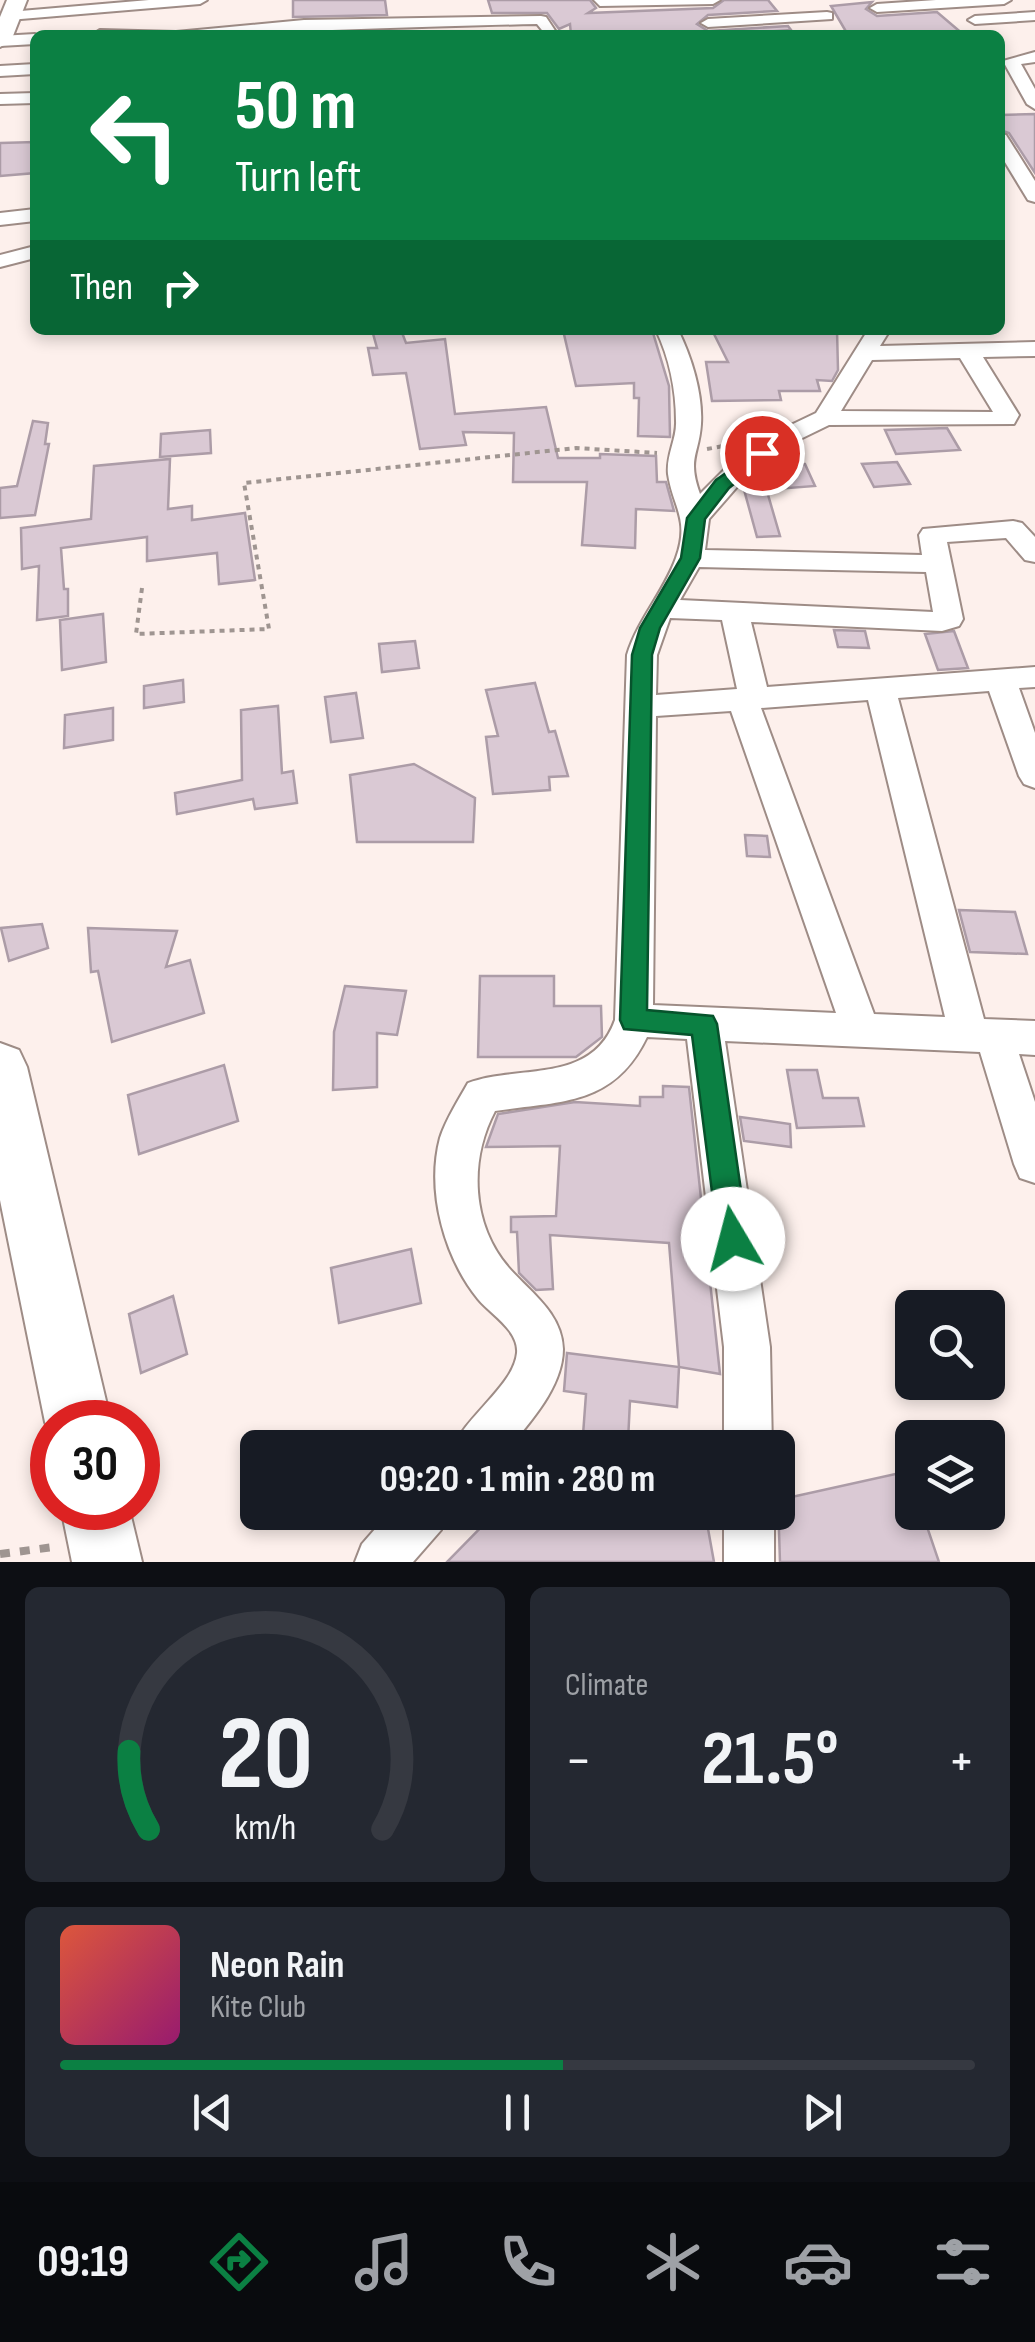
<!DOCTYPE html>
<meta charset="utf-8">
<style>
:root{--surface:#171b24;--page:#242831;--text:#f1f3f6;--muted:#9ea1a6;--line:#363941;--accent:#0b8043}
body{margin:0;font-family:"Sofia Sans Condensed",sans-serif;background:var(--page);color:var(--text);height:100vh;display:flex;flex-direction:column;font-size:38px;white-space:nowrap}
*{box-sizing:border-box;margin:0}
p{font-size:32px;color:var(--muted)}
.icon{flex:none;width:55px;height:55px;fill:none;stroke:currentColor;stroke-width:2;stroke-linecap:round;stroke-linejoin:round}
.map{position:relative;height:1562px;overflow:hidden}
.sheet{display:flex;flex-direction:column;gap:25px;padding:25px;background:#0d0f14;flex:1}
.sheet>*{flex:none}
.banner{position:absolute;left:30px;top:30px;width:975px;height:305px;border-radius:15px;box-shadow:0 5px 15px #0003;background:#0b8043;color:#fff;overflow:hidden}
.fabs{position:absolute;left:895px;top:1290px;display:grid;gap:20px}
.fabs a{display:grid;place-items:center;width:110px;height:110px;border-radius:15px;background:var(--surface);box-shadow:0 5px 15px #0003;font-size:50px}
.speed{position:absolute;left:30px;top:1400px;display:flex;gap:20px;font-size:50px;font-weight:700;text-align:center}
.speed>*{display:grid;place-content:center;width:130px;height:130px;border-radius:50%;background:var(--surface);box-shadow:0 5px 15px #0003;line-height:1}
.speed .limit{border:15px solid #d22;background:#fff;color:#111}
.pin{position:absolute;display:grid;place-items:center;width:85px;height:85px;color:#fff;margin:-42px;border:5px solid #fff;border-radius:50%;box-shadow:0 2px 10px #0007}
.me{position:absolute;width:110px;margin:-55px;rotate:352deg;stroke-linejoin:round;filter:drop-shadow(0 0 8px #0008)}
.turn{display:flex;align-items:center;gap:35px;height:210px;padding:0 40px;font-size:45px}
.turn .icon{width:130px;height:130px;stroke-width:2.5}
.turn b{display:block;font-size:70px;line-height:85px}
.then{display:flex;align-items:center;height:95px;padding:0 40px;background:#0003;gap:20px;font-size:38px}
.big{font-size:75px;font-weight:700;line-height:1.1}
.sheet .tile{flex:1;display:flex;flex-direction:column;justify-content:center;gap:15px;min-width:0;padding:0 35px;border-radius:15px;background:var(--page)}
.sheet .dial{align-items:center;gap:0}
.dial svg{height:260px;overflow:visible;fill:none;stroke:var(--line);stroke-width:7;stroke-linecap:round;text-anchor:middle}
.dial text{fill:var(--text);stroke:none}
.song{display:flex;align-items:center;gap:30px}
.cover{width:120px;height:120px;border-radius:15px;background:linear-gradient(135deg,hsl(10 70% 55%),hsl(320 70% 35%))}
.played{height:10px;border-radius:5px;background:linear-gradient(90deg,var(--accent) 55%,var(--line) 55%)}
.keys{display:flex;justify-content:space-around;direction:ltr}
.heat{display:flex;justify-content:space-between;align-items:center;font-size:55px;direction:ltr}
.sheet .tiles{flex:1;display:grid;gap:25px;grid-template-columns:1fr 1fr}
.tile:last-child{grid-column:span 2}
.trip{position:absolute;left:240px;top:1430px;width:555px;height:100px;border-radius:15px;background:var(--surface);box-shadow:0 5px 15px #0003;font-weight:700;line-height:100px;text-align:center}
.tab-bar{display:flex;height:160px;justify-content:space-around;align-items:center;background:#090b0e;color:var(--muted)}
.tab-bar .icon{width:70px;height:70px}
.tab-bar .current{color:var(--accent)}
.tab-bar b{font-size:45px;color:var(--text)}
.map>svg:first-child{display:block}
.building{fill:#dac9d4;stroke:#ac9ca7;stroke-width:2.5}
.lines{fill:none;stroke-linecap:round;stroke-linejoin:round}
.street-casing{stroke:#9e8c86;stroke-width:4}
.secondary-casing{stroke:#9e8c86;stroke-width:4}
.path-far1{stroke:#9f9591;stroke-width:4;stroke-dasharray:5 5;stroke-linecap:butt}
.path{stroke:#9f9591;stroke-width:8;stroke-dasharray:10 10;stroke-linecap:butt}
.street{fill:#fff;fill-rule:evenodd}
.secondary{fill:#fff;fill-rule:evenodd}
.route{fill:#0b8043;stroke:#07532c;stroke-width:2.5}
</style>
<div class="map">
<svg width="1035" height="1562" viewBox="0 0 1035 1562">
<rect width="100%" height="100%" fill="#fdf0ec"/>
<g class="building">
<path d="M293,0H385L387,15L293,17Z"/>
<path d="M488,0H590L596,8L588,13L713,8L724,0H768L777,11L708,15L697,24L708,31L788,26L791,30L714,35H571L570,24L559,29L547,13H492Z"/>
<path d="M872,2L866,9L877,16L937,12L964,35H848L831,6Z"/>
<path d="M1035,114V173L1009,133L1000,130V115Z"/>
<path d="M35,142V173L0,176V143Z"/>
<path d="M372,330H401L406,343L445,339L455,414L546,407L558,458H600V454L656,456L657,482H666L674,511L636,509L635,548L582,545L587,482H513L514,433L463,432L466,445L420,449L406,373L373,375L368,348H377Z"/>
<path d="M563,330L653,333L669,386L670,437L638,436L639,398H634V383L576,386Z"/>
<path d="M712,330H837L838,370L832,381L817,380L820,391H779L781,400L712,401L706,362H728Z"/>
<path d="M33,421L48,423L45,444H49L35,515L0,518V488L17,486Z"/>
<path d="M947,428L960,450L896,454L885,430Z"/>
<path d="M210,430L211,453L160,457L161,434Z"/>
<path d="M170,459L168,509L192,506V520L245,513L255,580L219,584L217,553L147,561V537L61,548L64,589H68V616L37,620L39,566L22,569L21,528L91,519L94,466Z"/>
<path d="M897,462L910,484L874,487L862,464Z"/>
<path d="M805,464L815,486L776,489L767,467Z"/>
<path d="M748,480L764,481L780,536L757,537L743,486Z"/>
<path d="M103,614L106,662L62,670L60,620Z"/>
<path d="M834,630L865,631L869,648L838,647Z"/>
<path d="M954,631L968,668L938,670L925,634Z"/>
<path d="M415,641L419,668L382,672L379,644Z"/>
<path d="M183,680L184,702L144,708V686Z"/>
<path d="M535,683L549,732L555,731L568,776L549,777L550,790L493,794L486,737L498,736L486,690Z"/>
<path d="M356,693L363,738L331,742L325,697Z"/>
<path d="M278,706L282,773L293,771L297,803L255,809L253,799L177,814L175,793L242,780L241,710Z"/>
<path d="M113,708V740L64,748L65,715Z"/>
<path d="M414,764L475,798L473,842H357L350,775Z"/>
<path d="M745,835L767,836L770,857L747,856Z"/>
<path d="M959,910L1015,912L1027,954L970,952Z"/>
<path d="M42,924L48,948L9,961L1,928Z"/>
<path d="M88,928L177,931L166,967L190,960L204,1013L112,1042L98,971L91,972Z"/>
<path d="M480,976H554V1006H601L602,1037L576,1057H478Z"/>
<path d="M345,986L406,991L397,1035L377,1033V1087L333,1090L334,1032Z"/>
<path d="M224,1065L238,1121L139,1154L128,1095Z"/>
<path d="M787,1070H817L823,1098H858L864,1126L797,1128Z"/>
<path d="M663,1086L689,1087L720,1374L679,1367L669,1243L550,1235L553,1289L536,1290L519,1273L517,1232H511V1217L556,1216L560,1146L486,1147L498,1114L575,1102L640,1106V1097H663Z"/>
<path d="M740,1117L790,1124L791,1147L744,1141Z"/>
<path d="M411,1249L421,1303L339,1323L331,1268Z"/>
<path d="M173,1296L187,1354L141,1373L129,1314Z"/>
<path d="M567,1353L679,1367L677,1407L630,1401L628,1441L583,1435L586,1394L564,1391Z"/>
<path d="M909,1471L912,1512H922L939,1562H780L778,1500Z"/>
<path d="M496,1512H705L714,1562H447Z"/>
</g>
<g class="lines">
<defs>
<g id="street">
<path d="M149,0H207L200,4L9,20L2,16L9,12Z"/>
<path d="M594,0H720L713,4L600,6Z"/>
<path d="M936,0H1011L1004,4L877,12L870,8L877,4Z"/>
<path d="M827,12L832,13V19L708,27L701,23L708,19Z"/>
<path d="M1035,12V20L975,24L968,20L975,16Z"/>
<path d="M541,16L546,17L558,35H546L537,24C389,27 241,35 92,35L100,30L176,32L304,20Z"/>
<path d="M35,34V44L0,46V36Z"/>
<path d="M1035,52V62L1021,64L1035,89V109L1027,104L1003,61Z"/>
<path d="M35,64V74L0,76V66Z"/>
<path d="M35,93V103L0,104V94Z"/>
<path d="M1000,134L1006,135L1035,181V202L1028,200L1000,154Z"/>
<path d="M35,209V221L0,225V213Z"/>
<path d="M35,246V258L0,267V255Z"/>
<path d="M656,330H678C691,356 703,393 701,424C699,455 687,458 700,494L732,462L772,434L816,413L868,330H890L880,346L1035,342V356L983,357L1019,415L1014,424L829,425L790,444L750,472L709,519L705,550L922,555L919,535L923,529L1013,521L1022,523L1035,537V562L1025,560L1006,538L947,542L963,619L959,626L942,631L751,622L767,687L1035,667V687L1019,688L1035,733V788L1024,784L1019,776L989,691L898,698L984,1019L1035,1021V1055L1019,1054L1035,1102V1183L1020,1178L1014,1164L980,1052L725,1041L770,1347L772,1448H724V1347L687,1039L647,1037C614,1106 561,1101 495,1111C469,1160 471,1224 509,1268C530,1292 562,1313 563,1349C563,1386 531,1421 509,1448H453C466,1416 514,1385 517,1353C519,1330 490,1314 478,1299C444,1257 426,1191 440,1138C446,1119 458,1101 468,1083C519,1064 592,1085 615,1020L627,655C638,619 664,592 676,558C690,519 673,508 668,474C666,455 677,439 676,421C676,390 669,357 656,330ZM960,358L993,412L841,411L872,360ZM699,567L926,572L933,612L680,600ZM670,618L722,620L737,689L656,695L657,655ZM868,700L945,1017L874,1014L761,708ZM731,711L836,1013L653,1005L656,716Z"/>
<path d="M390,1512H448L441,1530L413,1562H355L362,1544Z"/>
<rect x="724" y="1512" width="50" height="50"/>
</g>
<g id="secondary">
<path d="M7,0H27L11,41L0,47V17Z"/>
<path d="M0,1043L19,1050L27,1067L111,1422H52V1440L45,1422L0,1200Z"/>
<path d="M61,1508H129L142,1562H72Z"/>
</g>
</defs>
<use href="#street" class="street-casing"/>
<use href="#secondary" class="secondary-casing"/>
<g class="path-far1">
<path d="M707,449L729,445"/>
<path d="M142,588L136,634L269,629L244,483L576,448L657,453"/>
</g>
<path class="path" d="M0,1554L54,1547"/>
<use href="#street" class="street"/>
<use href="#secondary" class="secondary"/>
</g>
<path class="route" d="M762,448L770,453L768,457L729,488L705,519L700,558L660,628L652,655L647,1010L713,1016L717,1024L748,1239L743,1250L733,1254L722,1250L718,1239L692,1035L624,1029L620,1020L632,655L640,628L681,558L687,518L716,480Z"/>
</svg>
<div class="fabs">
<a><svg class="icon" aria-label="search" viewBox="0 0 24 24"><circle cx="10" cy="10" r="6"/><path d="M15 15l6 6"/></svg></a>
<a><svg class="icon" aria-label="layers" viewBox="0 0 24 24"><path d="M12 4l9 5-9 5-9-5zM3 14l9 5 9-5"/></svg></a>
</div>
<div class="speed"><div class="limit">30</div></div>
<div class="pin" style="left:762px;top:453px;background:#d93025"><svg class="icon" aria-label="arrive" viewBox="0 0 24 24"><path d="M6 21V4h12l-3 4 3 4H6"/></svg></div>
<svg class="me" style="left:733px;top:1239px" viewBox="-20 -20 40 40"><circle r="19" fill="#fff"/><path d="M0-13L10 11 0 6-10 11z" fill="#0b8043"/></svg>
<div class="trip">09:20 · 1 min · 280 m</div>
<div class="banner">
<div class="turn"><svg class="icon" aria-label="left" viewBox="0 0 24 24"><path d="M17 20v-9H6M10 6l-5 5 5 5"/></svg><div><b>50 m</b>Turn left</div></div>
<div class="then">Then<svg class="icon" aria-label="right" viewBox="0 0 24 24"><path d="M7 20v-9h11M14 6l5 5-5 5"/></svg></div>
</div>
</div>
<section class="sheet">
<div class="tiles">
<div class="tile dial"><svg viewBox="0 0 100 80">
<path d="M14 69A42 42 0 1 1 86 69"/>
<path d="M14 69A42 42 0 0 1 8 45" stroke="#0b8043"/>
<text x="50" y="56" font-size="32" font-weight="700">20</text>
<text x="50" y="72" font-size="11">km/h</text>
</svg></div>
<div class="tile"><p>Climate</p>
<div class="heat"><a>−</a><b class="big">21.5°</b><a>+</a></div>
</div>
<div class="tile">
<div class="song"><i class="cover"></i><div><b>Neon Rain</b><p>Kite Club</p></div></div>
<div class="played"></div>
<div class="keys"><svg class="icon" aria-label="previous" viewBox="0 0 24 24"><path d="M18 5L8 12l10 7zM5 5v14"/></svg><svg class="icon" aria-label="pause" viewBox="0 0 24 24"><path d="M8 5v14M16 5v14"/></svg><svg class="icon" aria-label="next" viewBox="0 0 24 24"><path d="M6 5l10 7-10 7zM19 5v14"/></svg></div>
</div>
</div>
</section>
<nav class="tab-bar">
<b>09:19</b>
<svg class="icon current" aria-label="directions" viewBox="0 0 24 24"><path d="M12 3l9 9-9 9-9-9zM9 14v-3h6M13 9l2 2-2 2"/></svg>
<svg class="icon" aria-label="music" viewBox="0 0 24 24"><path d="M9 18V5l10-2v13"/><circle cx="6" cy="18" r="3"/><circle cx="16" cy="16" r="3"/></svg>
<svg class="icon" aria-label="phone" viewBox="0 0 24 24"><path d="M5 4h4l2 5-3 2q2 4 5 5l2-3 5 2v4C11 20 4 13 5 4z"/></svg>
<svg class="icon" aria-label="climate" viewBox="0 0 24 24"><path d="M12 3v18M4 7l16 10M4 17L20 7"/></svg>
<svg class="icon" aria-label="car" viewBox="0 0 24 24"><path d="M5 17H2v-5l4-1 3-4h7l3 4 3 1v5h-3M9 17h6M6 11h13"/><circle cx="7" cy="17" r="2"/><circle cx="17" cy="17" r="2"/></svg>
<svg class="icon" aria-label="filters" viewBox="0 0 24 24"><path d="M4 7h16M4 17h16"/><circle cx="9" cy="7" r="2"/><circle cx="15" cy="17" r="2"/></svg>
</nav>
